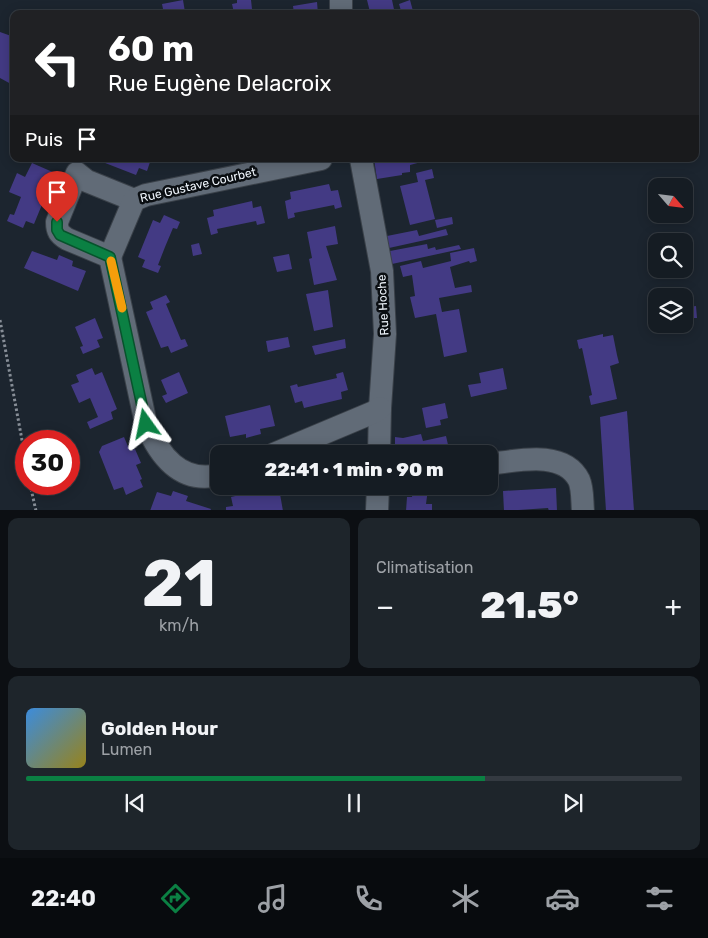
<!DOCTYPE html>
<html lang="fr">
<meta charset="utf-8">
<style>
:root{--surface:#151c23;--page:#1e252b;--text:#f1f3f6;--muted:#9da1a6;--line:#343a41;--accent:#0b8043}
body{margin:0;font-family:Rubik,sans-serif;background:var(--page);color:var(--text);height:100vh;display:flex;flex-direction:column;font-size:19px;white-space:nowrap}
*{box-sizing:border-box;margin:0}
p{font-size:16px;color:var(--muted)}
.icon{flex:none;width:28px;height:28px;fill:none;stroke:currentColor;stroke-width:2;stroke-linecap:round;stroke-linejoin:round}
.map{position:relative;height:510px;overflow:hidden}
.sheet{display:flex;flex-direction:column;gap:8px;padding:8px;background:#0c0f13;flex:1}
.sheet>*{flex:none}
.banner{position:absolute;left:10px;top:10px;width:689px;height:152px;border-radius:10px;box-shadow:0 2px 12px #0003,0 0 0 1px var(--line);background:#202124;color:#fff;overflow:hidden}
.needle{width:32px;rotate:118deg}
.buttons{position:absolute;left:648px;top:178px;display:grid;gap:10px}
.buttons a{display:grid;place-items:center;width:45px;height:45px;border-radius:10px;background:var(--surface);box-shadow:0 2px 12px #0003,0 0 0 1px var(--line);font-size:25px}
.speed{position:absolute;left:15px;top:430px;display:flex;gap:10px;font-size:25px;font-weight:700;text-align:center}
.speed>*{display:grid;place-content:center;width:65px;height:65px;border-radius:50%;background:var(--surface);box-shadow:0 2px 12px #0003,0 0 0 1px var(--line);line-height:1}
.speed .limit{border:8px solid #d22;background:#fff;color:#111}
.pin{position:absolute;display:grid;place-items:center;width:42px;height:42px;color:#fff;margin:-51px -21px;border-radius:50% 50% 50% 0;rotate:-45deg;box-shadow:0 0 5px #0007}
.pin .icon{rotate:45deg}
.me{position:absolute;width:55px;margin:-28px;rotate:348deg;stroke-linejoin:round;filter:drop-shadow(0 0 4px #0008)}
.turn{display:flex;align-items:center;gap:18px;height:105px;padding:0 15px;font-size:22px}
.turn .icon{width:65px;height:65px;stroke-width:2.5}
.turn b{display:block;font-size:35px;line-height:42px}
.then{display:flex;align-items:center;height:48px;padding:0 15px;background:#0003;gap:10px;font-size:19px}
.big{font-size:38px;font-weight:800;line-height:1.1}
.sheet .tile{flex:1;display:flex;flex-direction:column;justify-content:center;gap:8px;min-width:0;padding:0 18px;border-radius:10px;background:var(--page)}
.sheet .dial{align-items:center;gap:0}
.dial b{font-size:65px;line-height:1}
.song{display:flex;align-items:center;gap:15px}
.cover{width:60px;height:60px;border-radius:8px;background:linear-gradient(135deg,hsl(210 70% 55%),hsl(50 70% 35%))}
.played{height:5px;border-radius:2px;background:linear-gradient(90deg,var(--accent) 70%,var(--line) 70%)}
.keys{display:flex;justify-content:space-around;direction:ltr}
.heat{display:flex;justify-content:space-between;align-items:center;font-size:28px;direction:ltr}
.sheet .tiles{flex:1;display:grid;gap:8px;grid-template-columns:1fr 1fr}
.tile:last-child{grid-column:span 2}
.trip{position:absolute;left:210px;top:445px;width:288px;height:50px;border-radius:10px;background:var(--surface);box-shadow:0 2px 12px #0003,0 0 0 1px var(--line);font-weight:800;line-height:50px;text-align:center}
.tabs{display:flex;height:80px;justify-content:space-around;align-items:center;background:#080b0e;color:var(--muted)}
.tabs .icon{width:35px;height:35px}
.tabs .current{color:var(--accent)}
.tabs b{font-size:22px;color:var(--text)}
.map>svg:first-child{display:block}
.building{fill:#433a84}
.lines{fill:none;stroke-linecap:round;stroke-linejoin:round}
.minor-casing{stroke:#3a4149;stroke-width:24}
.path{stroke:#878e97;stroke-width:3;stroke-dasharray:2.5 2.5;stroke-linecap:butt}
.minor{stroke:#616b77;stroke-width:22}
.route-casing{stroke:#07532c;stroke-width:12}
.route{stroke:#0b8043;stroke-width:9}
.slow{stroke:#f59e0b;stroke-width:9}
.labels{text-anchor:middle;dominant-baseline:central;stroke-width:5;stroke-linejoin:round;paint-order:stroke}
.street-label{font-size:12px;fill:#eff5fc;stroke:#0a0e12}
</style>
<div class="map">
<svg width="708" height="511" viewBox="0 0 708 511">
<rect width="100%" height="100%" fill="#1c252f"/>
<g class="building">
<path d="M183,0L185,12L164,14L162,4Z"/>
<path d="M237,0H251L252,9L234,13L232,4L237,3Z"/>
<path d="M367,0H392L395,14H364L370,12Z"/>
<path d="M410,0L413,11L402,14L399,4Z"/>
<path d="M317,2L318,14H294L293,6Z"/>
<path d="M0,32L14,37V77L11,84L0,78Z"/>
<path d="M101,159H151L147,171L139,168L136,175L100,161Z"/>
<path d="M374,159H425V161L410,165V172L402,173V175L377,179Z"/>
<path d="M32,163L55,173L34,224L26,221L23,228L7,221L10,214L14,215L21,197L9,192L17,173L25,177Z"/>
<path d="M432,169L434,178L425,180L435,219L410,225L400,186L418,182L416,173Z"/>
<path d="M329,184L331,191L338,190L342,207L335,209L334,205L294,213L295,217L288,219L285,201L291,199L290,192Z"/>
<path d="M252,201L253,208L261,206L265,223L257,225L256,221L217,229L218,233L211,235L207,218L214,216L213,210Z"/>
<path d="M164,215L180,222L177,229L173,228L165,247L158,265L161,266L158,273L142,267L145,260L138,257L153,220L160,223Z"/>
<path d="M452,217L453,224L437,228L435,220Z"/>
<path d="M335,226L338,244L326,246L337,280L314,285L309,259L312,258L307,232Z"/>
<path d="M446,229L448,235L389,248L387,236L417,230L419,236Z"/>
<path d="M199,243L202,254L193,256L191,245Z"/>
<path d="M427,244L428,249L435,247L436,250L459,245L461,249L392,264L390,251Z"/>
<path d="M474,248L477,261L470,263L469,261L450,267L455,288L471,285L472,292L439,298L442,312L459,309L467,352L444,357L436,314L415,318L410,297L415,296L412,275L403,277L400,266L421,261L423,268L451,261L450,253Z"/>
<path d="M32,251L57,260L59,255L73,261L72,266L86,271L78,291L24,268Z"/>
<path d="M289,254L292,269L277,272L273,257Z"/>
<path d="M328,290L333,327L314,331L306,294Z"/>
<path d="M166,295L170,302L166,304L181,340L185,339L188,346L171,353L168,346L161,348L146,312L153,309L150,302Z"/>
<path d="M696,306L697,318H690L688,307Z"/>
<path d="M95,318L103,338L97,340L100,347L83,354L80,347L83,346L75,327Z"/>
<path d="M603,334V337L613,335L617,355L619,363L610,366L617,399L591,405L589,396L592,395L587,371L582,348L579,349L577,340Z"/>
<path d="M288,337L290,347L268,352L266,341Z"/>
<path d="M345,339L346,348L315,355L312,346Z"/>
<path d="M92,368L95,375L102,372L117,409L111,412L113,419L90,429L87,422L98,417L90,398L79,403L71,385L79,382L76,375Z"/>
<path d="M503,368L507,389L471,397L468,385L481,383L479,373Z"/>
<path d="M179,372L188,393L166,403L162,396L167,394L161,380Z"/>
<path d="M343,372L348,390L341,392L342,399L304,408L302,401L295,403L290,386L297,384L298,387L337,378L336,374Z"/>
<path d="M445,403L448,418L440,420L441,425L426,428L422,408Z"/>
<path d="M270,405L275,426L260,429L261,434L246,438V434L230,437L225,416Z"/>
<path d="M627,411L634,511H606L600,417Z"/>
<path d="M421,434L423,441L446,436L449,449L426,454H395V437L403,438Z"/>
<path d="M124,437L130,451L135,449L141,463L136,465L142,479L140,480L143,487L126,495L123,487L114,490L99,452L102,446Z"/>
<path d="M302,486H325V487L303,492Z"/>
<path d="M413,487L428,489L426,504H432V511H406L407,497H412Z"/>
<path d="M270,488L272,496L280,494L283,511H226V507L233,506L231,497Z"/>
<path d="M556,488L557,511H549L548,508L504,511L503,491Z"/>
<path d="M173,491L188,496L186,501L211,509L210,511H150L157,492L171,496Z"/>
</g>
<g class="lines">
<defs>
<g id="minor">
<path d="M341,14V0"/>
<path d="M361,159L382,271L385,334L380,408L379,454"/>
<path d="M110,257L67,239C59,234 57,231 57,222L77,173L87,181L134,200L146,195L321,159"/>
<path d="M110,257L146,424C159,455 180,484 219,475"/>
<path d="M110,257L134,200"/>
<path d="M274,454L374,412L380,408"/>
<path d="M489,464C516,461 563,449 579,480C583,489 582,501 583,511"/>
<path d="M377,511L378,486"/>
</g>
</defs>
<use href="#minor" class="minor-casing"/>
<g class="path">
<path d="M0,320L26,462"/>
<path d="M30,484L36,511"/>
</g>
<use href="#minor" class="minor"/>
</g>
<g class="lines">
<defs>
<path id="route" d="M57,222V230L60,235L110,257L146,424"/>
</defs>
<use href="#route" class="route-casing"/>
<use href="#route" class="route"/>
<path class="slow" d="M111,261L122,308"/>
</g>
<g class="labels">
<g class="street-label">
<text transform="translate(198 185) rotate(-13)">Rue Gustave Courbet</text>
<text transform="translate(383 305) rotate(-93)">Rue Hoche</text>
</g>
</g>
</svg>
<div class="buttons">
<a><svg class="needle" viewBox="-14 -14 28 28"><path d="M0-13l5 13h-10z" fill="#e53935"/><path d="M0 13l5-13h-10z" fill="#9da1a6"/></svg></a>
<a><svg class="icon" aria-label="search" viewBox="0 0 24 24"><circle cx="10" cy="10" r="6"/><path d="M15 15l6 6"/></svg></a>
<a><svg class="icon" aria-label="layers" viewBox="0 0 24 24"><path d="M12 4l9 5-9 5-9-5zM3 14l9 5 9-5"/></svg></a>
</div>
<div class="speed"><div class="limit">30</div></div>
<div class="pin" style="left:57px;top:222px;background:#d93025"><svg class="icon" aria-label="arrive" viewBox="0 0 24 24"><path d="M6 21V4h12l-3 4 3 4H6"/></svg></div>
<svg class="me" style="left:146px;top:424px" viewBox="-20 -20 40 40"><path d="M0-17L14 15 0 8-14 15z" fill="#0b8043" stroke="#fff" stroke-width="4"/></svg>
<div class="trip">22:41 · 1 min · 90 m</div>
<div class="banner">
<div class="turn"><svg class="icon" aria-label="left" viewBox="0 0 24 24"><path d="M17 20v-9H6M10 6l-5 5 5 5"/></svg><div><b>60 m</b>Rue Eugène Delacroix</div></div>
<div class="then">Puis<svg class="icon" aria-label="arrive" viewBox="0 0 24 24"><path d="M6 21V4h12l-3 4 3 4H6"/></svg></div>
</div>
</div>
<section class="sheet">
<div class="tiles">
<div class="tile dial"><b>21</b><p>km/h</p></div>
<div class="tile"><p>Climatisation</p>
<div class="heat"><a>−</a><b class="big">21.5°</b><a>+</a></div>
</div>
<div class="tile">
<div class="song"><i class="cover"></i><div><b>Golden Hour</b><p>Lumen</p></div></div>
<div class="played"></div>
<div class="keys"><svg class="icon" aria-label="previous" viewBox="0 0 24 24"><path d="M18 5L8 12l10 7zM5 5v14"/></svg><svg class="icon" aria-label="pause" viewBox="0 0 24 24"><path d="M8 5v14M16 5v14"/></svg><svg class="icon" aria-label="next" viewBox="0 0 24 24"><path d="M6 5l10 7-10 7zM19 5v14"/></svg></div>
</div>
</div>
</section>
<nav class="tabs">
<b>22:40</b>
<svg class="icon current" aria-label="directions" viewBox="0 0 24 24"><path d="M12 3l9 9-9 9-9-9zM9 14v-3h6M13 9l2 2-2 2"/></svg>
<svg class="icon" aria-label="music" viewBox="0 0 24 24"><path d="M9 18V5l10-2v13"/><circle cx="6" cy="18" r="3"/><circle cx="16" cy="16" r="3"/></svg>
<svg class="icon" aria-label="phone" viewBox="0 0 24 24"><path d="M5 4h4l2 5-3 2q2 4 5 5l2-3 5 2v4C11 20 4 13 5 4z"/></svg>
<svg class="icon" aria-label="climate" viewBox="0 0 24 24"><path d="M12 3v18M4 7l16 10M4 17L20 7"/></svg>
<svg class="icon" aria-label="car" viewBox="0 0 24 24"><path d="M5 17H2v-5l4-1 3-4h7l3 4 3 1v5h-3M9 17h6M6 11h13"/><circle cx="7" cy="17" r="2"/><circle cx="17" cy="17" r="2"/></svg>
<svg class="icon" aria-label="filters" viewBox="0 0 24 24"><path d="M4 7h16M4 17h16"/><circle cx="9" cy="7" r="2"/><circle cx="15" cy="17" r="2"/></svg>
</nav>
